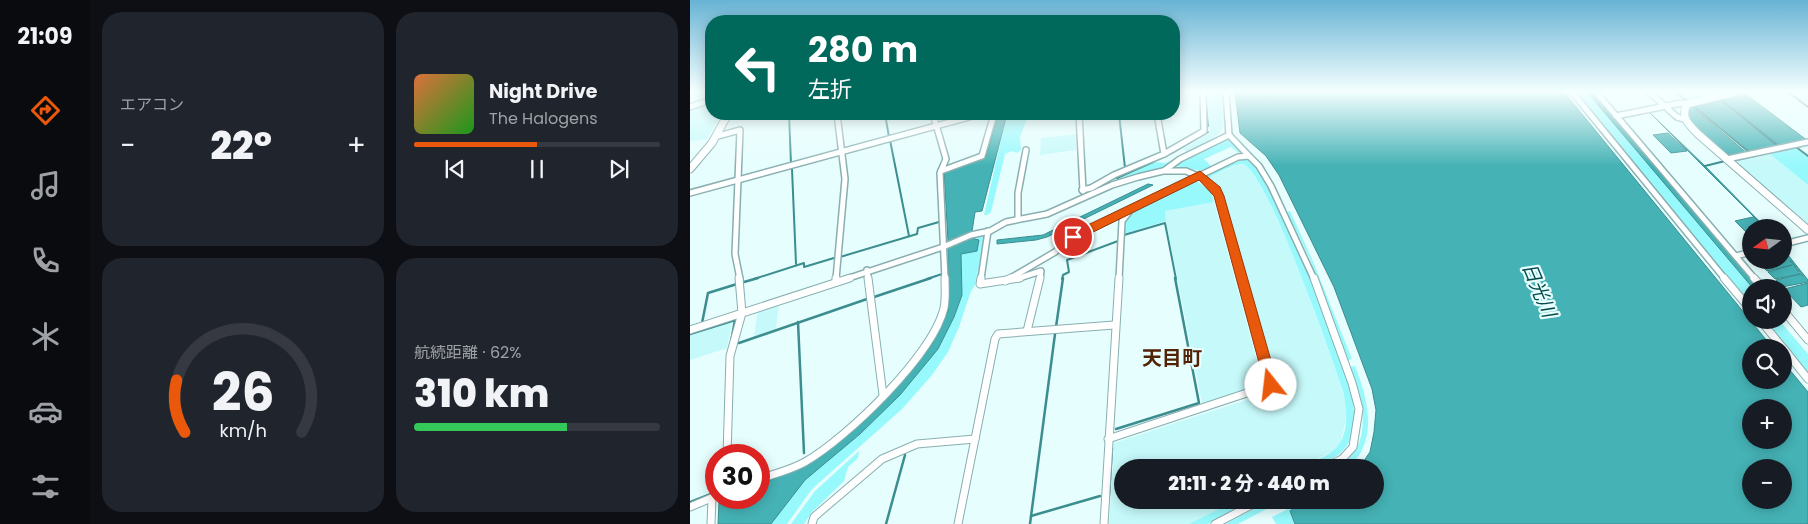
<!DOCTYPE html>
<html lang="ja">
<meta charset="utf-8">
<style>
:root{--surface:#171b24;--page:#20242c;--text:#f1f3f6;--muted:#9ea1a6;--line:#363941;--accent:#ea580c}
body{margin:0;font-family:Poppins,"Noto Sans JP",sans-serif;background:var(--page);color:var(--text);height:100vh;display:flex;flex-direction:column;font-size:19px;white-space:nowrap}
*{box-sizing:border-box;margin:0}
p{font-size:16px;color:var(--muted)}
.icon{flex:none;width:28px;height:28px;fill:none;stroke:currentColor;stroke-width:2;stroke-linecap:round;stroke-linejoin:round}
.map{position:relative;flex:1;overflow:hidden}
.side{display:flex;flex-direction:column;gap:12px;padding:12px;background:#0d0f14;width:600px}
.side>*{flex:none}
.top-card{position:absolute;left:15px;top:15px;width:475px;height:105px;border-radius:20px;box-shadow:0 2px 12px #0003;background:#00695c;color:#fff;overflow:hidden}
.needle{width:32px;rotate:255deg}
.buttons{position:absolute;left:1052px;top:219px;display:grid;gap:10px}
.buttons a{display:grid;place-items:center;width:50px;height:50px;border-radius:50%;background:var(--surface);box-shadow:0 2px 12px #0003;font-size:25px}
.speed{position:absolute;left:15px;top:444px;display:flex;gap:10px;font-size:25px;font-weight:700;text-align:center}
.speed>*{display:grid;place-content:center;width:65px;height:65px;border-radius:50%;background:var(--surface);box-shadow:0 2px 12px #0003;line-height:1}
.speed .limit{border:8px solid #d22;background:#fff;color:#111}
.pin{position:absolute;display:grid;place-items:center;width:42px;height:42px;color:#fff;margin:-21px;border:2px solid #fff;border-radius:50%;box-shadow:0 1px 5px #0007}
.me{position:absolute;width:55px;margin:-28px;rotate:344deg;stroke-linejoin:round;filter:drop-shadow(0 0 4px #0008)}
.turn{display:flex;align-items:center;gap:18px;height:105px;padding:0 20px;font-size:22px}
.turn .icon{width:65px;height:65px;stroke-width:2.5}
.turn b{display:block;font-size:35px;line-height:42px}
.big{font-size:38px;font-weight:800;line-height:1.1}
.side .tile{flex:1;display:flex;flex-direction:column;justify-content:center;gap:8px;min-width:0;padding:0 18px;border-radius:20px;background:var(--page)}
.side .dial{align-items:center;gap:0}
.dial svg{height:130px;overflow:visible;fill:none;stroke:var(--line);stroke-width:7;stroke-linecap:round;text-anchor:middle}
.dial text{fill:var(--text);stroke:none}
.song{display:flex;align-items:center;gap:15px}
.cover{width:60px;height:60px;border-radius:8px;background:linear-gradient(135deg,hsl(20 70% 55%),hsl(120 70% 35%))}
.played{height:5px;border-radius:2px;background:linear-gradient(90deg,var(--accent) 50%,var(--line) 50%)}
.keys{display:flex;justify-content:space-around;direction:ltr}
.heat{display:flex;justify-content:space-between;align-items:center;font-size:28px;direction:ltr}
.charge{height:8px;border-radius:4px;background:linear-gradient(90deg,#34c759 62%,var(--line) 0)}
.side .tiles{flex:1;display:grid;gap:12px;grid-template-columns:repeat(2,1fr)}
.trip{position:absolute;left:424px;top:459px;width:270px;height:50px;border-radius:25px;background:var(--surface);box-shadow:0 2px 12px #0003;font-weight:800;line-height:50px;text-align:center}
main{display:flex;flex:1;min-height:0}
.menu{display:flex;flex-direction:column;width:90px;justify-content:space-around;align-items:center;background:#090b0e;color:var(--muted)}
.menu .icon{width:35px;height:35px}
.menu .on{color:var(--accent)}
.menu b{font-size:22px;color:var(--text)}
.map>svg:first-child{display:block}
.built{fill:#c6f9fa}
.green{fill:#97f9fc}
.water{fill:#45b2b5;stroke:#3c8d8f;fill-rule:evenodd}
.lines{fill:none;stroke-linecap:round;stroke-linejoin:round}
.stream-far1{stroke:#3c8d8f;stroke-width:2}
.stream{stroke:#3c8d8f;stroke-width:2.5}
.minor-far1-casing{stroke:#89afb0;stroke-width:8}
.minor-casing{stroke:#89afb0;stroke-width:9}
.tertiary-casing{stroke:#89afb0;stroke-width:9}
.minor-far1{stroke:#fff;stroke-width:5}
.minor{stroke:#fff;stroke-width:7}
.tertiary{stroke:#fff;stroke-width:7}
.route{fill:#ea580c;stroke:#983908}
.labels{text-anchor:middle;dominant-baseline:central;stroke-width:4.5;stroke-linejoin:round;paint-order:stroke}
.water-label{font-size:19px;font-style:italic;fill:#04494b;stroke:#e6fefe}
.quarter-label{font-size:20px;font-weight:bold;fill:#512205;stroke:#e6fefe}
</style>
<main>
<nav class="menu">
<b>21:09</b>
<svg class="icon on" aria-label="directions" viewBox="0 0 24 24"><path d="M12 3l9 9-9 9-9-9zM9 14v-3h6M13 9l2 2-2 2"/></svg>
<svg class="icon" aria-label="music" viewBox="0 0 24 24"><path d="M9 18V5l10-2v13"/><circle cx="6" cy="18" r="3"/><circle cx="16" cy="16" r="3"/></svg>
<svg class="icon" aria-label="phone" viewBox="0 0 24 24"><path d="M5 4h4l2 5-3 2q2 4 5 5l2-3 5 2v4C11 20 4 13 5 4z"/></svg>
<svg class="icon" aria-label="climate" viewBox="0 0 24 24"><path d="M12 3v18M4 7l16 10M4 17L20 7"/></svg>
<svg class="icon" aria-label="car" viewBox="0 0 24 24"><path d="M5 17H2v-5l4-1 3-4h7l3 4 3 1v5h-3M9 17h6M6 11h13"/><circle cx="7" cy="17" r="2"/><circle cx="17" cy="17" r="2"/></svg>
<svg class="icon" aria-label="filters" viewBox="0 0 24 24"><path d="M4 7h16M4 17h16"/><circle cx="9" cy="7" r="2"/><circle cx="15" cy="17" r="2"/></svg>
</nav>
<section class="side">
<div class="tiles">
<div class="tile"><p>エアコン</p>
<div class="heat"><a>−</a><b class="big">22°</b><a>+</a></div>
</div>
<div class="tile">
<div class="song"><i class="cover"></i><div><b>Night Drive</b><p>The Halogens</p></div></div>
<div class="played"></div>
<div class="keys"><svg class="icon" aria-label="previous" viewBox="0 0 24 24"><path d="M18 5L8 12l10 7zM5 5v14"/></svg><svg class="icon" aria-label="pause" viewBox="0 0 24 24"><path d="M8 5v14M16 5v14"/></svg><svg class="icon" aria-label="next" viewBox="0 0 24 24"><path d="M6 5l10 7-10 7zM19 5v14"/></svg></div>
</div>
<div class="tile dial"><svg viewBox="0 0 100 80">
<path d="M14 69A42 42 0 1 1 86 69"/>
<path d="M14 69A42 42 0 0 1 9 37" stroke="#ea580c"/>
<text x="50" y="56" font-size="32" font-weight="700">26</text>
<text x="50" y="72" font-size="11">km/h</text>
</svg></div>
<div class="tile"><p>航続距離 · 62%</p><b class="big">310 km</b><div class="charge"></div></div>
</div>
</section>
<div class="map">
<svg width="1118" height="524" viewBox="0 0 1118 524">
<rect width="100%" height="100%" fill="#e6fefe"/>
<g class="built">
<path d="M517,92H531L534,125L528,135L498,153L493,149L520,133Z"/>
<path d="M21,103V114H30L26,123L17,139L0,141V109Z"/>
<path d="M386,134V150L350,155L351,138Z"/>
<path d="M1080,154L1118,185V225L1043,162Z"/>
<path d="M554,164L561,169L576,194L606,261L653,390L658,410L651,441L645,450L611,467L432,468V500H547L499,524H419L424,443L590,389L534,200L530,189L520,179L521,176L548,165Z"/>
<path d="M524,202L572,380L569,386L512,404L474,211Z"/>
<path d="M89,302L86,329L64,336L68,310Z"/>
<path d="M42,322L37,348L0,360V335Z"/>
</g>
<g class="green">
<path d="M885,92H897L1062,287L1061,305Z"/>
<path d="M317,114H336V122L330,137L331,150L327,153L322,151L315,154L301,212L297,215H294Z"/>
<path d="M539,138L551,150L549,153L541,147L514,159L522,167L513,171L485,166L484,164Z"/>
<path d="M1106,148L1118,157V185L1080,154Z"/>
<path d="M494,154L497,155L470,169L428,183L422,181L425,178L427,179L465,162L476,163Z"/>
<path d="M554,159C574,163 596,223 604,241C619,271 629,302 641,333C653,368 686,434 643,458C631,465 624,467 611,467C621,462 637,457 645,449C660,434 657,408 653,390C642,359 577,170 553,164C545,163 529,173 521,176L520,179L518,178L519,174Z"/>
<path d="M504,179L521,192L524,202L475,211L476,221L433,234V222L444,211Z"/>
<path d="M600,211L622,259L662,359L658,360L620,259L597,212Z"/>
<path d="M295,235L285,285L281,291L269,327L258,352L242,375L212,409L122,489L97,524H81L115,480L170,434L210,395L248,349L264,317L272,295L271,254L289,245V242L281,238Z"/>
<path d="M1073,320H1089L1118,354V375Z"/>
<path d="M665,366C675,392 686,427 670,454C667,459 660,464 656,467L642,468C650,464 661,458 665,451C681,426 669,392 660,367Z"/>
<path d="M169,451L168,458L158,467L154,481L122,512L114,524H101L125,491Z"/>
<path d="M547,500H564L518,524H499Z"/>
<path d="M581,500H594L548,524H535Z"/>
<path d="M614,501L600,511L605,524H586L582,517Z"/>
</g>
<g class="water">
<path d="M545,92H874L1082,347L1061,348V380H1094V363L1118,392V524H605L600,511L615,500H685V468L672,467L671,465L680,452L684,432L686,410L682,389L644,287L589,175L576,156L550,133ZM1061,408H1094V440H1061ZM1061,468H1094V500H1061Z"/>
<path d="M897,92H902L1068,287H1062Z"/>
<path d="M1053,94L1057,95L1118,141L1091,147L1030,98Z"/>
<path d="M1028,98L1089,147L1060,153L1004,106Z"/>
<path d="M1001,106L1052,149L1058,154L1039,158L1000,121C998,115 996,110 1001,106Z"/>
<path d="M957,110L1015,166L1075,227L1067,220L1072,227L1061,228V232L1057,233L1045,221L1063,217L1067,220Z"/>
<path d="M308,114H317L292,211L285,212L281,238L289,240L287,251L271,254L272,295L264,317L248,349L210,395L170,434L115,480L81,524H28L29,501L39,498H69V485L119,464L162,430L214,380L241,345L258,311V248L266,245L264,239L258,241L254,172L296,157Z"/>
<path d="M978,133L997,151L981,153L963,135Z"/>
<path d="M458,184L463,185L357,237L346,240L307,244V240L353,235Z"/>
<path d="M1094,250L1118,280V282L1092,287L1086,280L1111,274L1113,276L1100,260L1110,274L1085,279L1078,272L1102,265L1077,271L1070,264L1094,260V258L1097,257Z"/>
<path d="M1118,283V305L1111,307L1094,289Z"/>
</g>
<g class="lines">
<g class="stream-far1">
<path d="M516,92V100"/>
<path d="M987,92L992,97"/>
<path d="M1098,92L1118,107"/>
<path d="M1029,98L1089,147"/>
<path d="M991,101L995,99"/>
<path d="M516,104L518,126"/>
<path d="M1003,106L1060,153"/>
<path d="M954,108L964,106"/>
<path d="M99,114L101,164"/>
<path d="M195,114L199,137"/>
<path d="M429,114L435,168"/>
<path d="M200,140L219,236"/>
<path d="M1106,147L1118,156"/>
<path d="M482,153L518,132"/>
<path d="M1042,161L1077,153"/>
<path d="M1015,166L1035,161"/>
<path d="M102,169L106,264"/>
<path d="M427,178L463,162"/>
<path d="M434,235L475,223L486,279"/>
<path d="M150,257L227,234L228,228L249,222"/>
<path d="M64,279L114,263V267L144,258"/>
<path d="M237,279L252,274"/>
<path d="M372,279L373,275L379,272L377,260L428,241"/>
</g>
<g class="stream">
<path d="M54,282L68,278"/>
<path d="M184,297L241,278"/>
<path d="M108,322L114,453"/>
<path d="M12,323L18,293L47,284"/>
<path d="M366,327L373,278"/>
<path d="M0,334L45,320L41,342"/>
<path d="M49,343L177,299"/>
<path d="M426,429L509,403L485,278"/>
<path d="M419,495L422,448"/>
<path d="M0,502L26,492"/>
<path d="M341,516L410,496"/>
<path d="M196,524L215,455"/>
<path d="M340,524L365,334"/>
</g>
<defs>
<g id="minor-far1">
<path d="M882,92L1035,279"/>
<path d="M906,92L1065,279"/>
<path d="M959,92L987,117L994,119"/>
<path d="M0,107L21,100"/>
<path d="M243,114L256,159L250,173L255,279"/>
<path d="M389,114L393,191"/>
<path d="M467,114L474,154"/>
<path d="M926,116L991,103L997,104"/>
<path d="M539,135L559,156"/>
<path d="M28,136L50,130L45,254L50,279"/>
<path d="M1037,159L1118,142"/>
<path d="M475,170L490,159L539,135L536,92"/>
<path d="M251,171L292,156L304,114"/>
<path d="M392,190L401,188L424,175L474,154L514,131L513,92"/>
<path d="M0,193L290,114"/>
<path d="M328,219V193L336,150"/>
<path d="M1094,244L1118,238"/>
<path d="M1046,256L1061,252"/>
<path d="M177,270L178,279"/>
<path d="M146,279L155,179L147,114"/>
<path d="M156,279L253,247L281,235L300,231L316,222L357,214L422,185L448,177L473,171H496L515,179L529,196L552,279"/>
<path d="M291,279L298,231"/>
<path d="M319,279L365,252L383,237L548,157L559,156L569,166L581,186L624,279"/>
<path d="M326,279L351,271L350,279"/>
<path d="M429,279L432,221L439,212"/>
</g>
<g id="minor">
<path d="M178,278L193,395"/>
<path d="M291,278L290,284L330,278"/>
<path d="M624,278L662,383L669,409L663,447L652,459L634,468"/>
<path d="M1034,278L1061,310"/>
<path d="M1064,278L1073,288"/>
<path d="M146,281V278"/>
<path d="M315,281L321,278"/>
<path d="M1094,311L1118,340"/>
<path d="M1070,320L1093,348"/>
<path d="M0,330L160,278"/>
<path d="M337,331L350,278"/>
<path d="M1094,349L1118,379"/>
<path d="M418,439L581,385L551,278"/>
<path d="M37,455L40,356L52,313L49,278"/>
<path d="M69,479C84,474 101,470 115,462C157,438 243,355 254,308C256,298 255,288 255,278"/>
<path d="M0,507L26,496"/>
<path d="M21,524L22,498"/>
<path d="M122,524L124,517L192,459L227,444L285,439"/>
<path d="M268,524L305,339L308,334L424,325"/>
<path d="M414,524L429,278"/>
<path d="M525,524L571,500"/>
</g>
<g id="tertiary">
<path d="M1045,92L997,104C990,117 999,125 1008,134L1118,230"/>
<path d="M0,169L22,143L38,114"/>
</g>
</defs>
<use href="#minor-far1" class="minor-far1-casing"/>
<use href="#minor" class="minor-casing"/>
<use href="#tertiary" class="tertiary-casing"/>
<use href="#minor-far1" class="minor-far1"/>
<use href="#minor" class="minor"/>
<use href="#tertiary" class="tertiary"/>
</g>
<linearGradient id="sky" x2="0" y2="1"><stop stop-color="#67b3d4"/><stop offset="0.55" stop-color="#f4ffff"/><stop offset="1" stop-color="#f4ffff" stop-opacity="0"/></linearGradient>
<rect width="1118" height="166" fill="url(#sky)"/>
<path class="route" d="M510,171L530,187L534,196L588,385L586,389L581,391L576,389L575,385L524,196L509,180L387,240H379L378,237L379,234Z"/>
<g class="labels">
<g class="water-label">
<text transform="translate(849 290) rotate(67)">日光川</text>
</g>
<g class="quarter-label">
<text x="482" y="358">天目町</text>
</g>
</g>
</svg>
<div class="buttons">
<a><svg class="needle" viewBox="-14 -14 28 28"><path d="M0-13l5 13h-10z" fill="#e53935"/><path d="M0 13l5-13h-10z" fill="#9ea1a6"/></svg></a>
<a><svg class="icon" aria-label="sound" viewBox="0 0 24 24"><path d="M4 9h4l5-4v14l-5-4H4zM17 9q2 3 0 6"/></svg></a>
<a><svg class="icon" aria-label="search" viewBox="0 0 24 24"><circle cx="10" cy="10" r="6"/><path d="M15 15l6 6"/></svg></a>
<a>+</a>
<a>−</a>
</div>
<div class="speed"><div class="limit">30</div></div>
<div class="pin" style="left:383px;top:237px;background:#d93025"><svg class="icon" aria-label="arrive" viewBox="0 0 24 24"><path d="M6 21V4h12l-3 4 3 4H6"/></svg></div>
<svg class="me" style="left:581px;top:385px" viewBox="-20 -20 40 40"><circle r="19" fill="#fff"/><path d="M0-13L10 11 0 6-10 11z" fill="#ea580c"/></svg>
<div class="trip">21:11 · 2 分 · 440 m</div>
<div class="top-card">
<div class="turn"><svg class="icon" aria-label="left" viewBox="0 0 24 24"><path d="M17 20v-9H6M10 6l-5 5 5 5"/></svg><div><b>280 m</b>左折</div></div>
</div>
</div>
</main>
